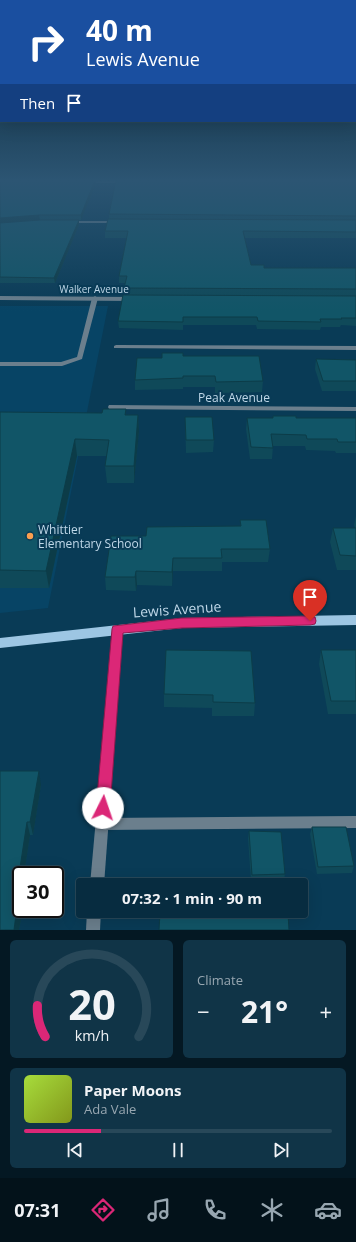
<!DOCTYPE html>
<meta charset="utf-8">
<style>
:root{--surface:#072c40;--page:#103447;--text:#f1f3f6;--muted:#98a7b1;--line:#284859;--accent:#db2777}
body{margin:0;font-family:"Open Sans",sans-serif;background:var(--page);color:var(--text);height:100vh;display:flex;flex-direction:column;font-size:15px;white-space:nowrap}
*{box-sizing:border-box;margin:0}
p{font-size:13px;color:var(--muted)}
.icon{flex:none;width:22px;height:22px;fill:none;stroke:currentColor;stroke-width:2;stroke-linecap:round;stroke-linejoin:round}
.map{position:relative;height:930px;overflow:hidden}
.drawer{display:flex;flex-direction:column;gap:10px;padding:10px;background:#041823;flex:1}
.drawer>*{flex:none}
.hud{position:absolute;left:0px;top:0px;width:356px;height:122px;box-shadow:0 4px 16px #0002,0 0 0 1px var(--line);background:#1a4fa0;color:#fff;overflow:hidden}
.speed{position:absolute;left:12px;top:866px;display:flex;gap:8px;font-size:20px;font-weight:700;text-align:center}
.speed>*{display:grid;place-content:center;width:52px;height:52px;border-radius:50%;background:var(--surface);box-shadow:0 4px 16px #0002,0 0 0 1px var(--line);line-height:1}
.speed .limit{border:2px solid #111;border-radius:6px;background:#fff;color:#111}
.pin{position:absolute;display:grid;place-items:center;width:34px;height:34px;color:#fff;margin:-41px -17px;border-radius:50% 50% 50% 0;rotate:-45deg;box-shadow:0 0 4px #0007}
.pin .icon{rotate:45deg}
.me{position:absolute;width:44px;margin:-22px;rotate:4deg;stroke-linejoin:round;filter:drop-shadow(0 0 3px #0008)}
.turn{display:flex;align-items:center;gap:14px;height:84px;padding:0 20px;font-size:18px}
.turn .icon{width:52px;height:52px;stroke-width:2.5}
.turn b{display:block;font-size:28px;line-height:34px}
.then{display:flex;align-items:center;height:38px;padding:0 20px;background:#0003;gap:8px;font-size:15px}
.big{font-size:30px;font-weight:700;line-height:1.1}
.drawer .widget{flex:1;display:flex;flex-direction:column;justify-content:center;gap:6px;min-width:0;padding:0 14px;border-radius:6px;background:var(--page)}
.drawer .dial{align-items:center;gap:0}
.dial svg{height:104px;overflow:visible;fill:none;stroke:var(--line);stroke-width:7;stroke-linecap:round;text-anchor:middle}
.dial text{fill:var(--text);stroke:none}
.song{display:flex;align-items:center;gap:12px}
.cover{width:48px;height:48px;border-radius:6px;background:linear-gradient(135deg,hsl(80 70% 55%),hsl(70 70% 35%))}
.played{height:4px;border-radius:2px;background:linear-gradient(90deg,var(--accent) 25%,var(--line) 25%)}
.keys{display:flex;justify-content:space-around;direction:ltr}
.heat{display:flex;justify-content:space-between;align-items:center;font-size:22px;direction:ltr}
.drawer .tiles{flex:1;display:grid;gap:10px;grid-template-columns:1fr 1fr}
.widget:last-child{grid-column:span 2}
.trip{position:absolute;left:76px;top:878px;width:232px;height:40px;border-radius:4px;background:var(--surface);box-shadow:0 4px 16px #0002,0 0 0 1px var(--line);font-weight:700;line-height:40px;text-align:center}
.tab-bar{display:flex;height:64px;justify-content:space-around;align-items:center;background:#03121a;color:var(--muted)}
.tab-bar .icon{width:28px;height:28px}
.tab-bar .selected{color:var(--accent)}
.tab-bar b{font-size:18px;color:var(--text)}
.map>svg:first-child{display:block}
.built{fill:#074465}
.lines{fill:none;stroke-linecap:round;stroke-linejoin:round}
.service{fill:#6b7f8d;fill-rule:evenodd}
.minor{fill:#6b7f8d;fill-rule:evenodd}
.primary{fill:#9dc6e3;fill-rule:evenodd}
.wall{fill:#0f4959}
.shaded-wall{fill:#0c3c48}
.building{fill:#115567;stroke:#0c3c48}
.route{fill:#db2777;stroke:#8e194d}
.poi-dot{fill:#fa9f4f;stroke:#093b56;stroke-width:1.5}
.labels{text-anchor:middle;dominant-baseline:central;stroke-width:4;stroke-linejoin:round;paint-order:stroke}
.far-street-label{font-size:10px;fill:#bfd7e8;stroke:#093b56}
.street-label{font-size:12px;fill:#bfd7e8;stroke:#093b56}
.poi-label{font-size:12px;fill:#bfd7e8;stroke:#093b56;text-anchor:start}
.near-street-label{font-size:14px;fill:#bfd7e8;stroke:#093b56}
</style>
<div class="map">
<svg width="356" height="930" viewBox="0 0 356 930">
<rect width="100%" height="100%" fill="#093b56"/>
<path class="built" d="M0,306H108L48,608L0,613Z"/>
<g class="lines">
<g class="service">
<path d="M95,296L98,298L82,359L62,366H0V362H61L77,357L92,298Z"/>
<path d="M116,345L356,346V350L114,348V346Z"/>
<path d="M356,816V828L102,830L97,829L95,824L97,819L102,818Z"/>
</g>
<g class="minor">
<path d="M85,181H125L127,182L125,183H84Z"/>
<path d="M67,221H117L119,222L117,223H67Z"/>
<path d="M0,296L133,297L136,299L133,301L0,300Z"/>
<path d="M109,405L356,407V411L112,409H109L108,407Z"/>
<path d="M118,625L122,626L123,629L104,885H90L113,629L114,626Z"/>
<path d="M87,911H101L100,930H86Z"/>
</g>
<path class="primary" d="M356,615V625L182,628L0,648V638L182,618Z"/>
</g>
<g class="wall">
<path d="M0,180H95L96,184L81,220H40L79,225L55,283H0Z"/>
<path d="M356,180V238H244L251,265L264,268H356V326L341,325L340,327H321L320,330L257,329L256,325H183V330L119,328L118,321L125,295L124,288L125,283H119V276L127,238H105V231L109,219V214Z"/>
<path d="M183,356L263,381L262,392L215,393V387H183V389L135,390V380L162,358Z"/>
<path d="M316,359L356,360V391H322L315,369Z"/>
<path d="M0,412L138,415L139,431L134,483H107L105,466L107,456H77L49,588H0Z"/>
<path d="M273,416L296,418L356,419V453H336L335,451L306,450L305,446H273L272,459H250L246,429L247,418H273Z"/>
<path d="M185,417L214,440L213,452L186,453Z"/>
<path d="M356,516V570H337L330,542L333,528H355L354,525Z"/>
<path d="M240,520L270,549L268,562H222V571H173L172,586L137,585L136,591L106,590L105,577L146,536L240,526Z"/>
<path d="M321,650H356V714H328L319,664Z"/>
<path d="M251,651L255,703L254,716H212V708L164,707V694Z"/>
<path d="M0,771L41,785L33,835H30L24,875H21L19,911L21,919L19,930H0Z"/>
<path d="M312,827L354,866L352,873L317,874L310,834Z"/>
<path d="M249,831L285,874L284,881H251L248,838Z"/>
</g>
<g class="shaded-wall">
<path d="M95,180L96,184L81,220V215Z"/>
<path d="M39,215L40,220L0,223V218Z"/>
<path d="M79,220V225L55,283L54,278Z"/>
<path d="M138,415L139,431L134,483V466Z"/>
<path d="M75,439L77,456L49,588L46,571Z"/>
<path d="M173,558V571L172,586V572Z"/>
<path d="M136,571L137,585L136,591L135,577Z"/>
<path d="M39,771L41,785L33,835L30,822Z"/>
<path d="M27,822L30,835L24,875H21V895L19,911L21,919L19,930H14V907Z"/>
</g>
<g class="building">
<path d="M0,180H95L81,215H39L0,218Z"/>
<path d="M116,180H356V216L109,214Z"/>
<path d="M108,219L356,220V232L243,231L251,265H264V268H356V289L124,288L127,276H119L128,231H105Z"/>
<path d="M40,220H79L54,278L0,277V223Z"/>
<path d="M123,295L356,296V318H341L342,319H320L321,322L258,321L257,317H183V322L118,321Z"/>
<path d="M162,353H183V356H259L263,381L216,382L215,376H183V378L135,380L137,358H162Z"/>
<path d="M316,359L356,360V381H323Z"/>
<path d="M103,409H126L125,415H138L134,466H105L109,440L75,439L46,571L0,570V412L102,413Z"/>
<path d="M273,416H296V418H356V442H338L337,439H307L306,435L271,434L273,448L251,447L247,418H273Z"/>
<path d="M185,417H212L214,440H186Z"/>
<path d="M240,520H266L270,549H221L222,558H173L172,572L136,571L135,577H105L111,536H146L147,527L241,526Z"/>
<path d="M333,528H356V556L340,555Z"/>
<path d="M166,650L251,651L255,703L213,702V695L164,694Z"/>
<path d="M321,650H356V701H331Z"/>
<path d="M0,771H39L30,822H27L14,907H17L14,930H0Z"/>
<path d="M312,827H346L354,866L318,867Z"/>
<path d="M249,831L281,832L285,874L252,875Z"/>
<path d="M160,913L231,915V913H288L289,930H159Z"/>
</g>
<linearGradient id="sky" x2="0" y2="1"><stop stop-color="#05202f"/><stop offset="0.58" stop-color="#2c5573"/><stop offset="1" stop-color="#2c5573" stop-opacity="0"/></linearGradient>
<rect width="356" height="311" fill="url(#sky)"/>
<path class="route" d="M310,616L315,617L316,621L315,624L310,625L182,628L123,633L110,808L108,814L103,816L98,814L96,808L112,629L113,626L182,618Z"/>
<circle class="poi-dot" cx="30" cy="536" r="4"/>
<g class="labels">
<g class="far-street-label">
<text x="94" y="289">Walker Avenue</text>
</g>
<g class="street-label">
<text x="234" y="397">Peak Avenue</text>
</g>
<g class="poi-label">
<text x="38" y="529">Whittier<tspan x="38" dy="14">Elementary School</tspan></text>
</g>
<g class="near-street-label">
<text transform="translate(177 609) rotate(-4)">Lewis Avenue</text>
</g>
</g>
</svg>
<div class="speed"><div class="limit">30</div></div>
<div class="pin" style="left:310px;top:621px;background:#d93025"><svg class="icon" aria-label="arrive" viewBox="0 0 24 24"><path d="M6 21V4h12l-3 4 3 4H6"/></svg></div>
<svg class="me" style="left:103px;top:808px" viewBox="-20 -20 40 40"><circle r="19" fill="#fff"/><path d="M0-13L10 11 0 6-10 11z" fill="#db2777"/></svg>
<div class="trip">07:32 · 1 min · 90 m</div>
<div class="hud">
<div class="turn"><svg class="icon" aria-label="right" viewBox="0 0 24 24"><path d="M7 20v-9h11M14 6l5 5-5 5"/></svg><div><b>40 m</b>Lewis Avenue</div></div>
<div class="then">Then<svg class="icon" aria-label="arrive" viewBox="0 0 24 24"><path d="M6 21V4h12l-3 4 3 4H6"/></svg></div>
</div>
</div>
<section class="drawer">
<div class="tiles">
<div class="widget dial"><svg viewBox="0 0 100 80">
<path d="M14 69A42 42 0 1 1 86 69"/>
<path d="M14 69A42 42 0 0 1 8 45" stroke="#db2777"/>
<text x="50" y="56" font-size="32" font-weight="700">20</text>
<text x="50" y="72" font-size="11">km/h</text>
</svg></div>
<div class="widget"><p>Climate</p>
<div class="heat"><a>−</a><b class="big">21°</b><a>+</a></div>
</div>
<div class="widget">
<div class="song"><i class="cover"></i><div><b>Paper Moons</b><p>Ada Vale</p></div></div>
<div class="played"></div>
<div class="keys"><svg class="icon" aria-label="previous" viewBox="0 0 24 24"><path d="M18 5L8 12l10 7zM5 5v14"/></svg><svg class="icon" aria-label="pause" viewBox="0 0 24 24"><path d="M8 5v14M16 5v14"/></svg><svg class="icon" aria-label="next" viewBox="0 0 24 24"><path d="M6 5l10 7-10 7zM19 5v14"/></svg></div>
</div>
</div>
</section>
<nav class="tab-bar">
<b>07:31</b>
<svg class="icon selected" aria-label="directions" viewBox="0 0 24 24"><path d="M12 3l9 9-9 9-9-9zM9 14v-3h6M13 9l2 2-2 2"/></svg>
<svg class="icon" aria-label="music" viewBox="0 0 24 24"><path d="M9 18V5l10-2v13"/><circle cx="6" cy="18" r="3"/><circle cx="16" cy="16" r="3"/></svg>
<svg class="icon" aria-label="phone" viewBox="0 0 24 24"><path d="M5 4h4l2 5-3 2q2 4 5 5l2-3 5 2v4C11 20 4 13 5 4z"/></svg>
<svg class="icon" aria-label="climate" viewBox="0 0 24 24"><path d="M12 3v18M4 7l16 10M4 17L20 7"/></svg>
<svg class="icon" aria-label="car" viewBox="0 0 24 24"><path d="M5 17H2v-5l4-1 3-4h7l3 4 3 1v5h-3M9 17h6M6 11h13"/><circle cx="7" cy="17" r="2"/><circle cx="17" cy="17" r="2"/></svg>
</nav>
